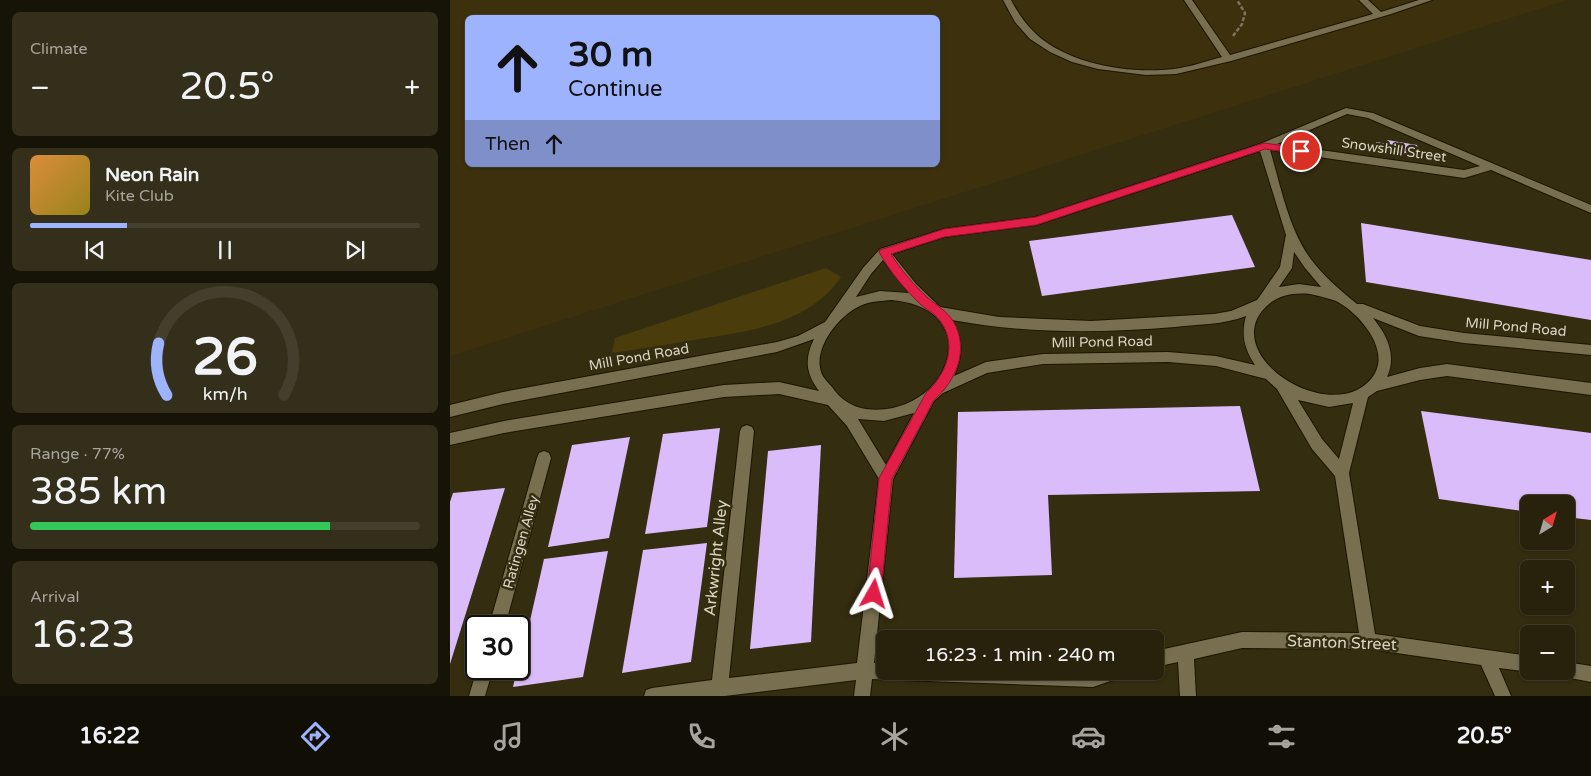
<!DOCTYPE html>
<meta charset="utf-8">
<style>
:root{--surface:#28220c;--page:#342f1a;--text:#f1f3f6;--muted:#a5a49d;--line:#443f2d;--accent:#9eb3fd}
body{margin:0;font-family:"Varela Round",sans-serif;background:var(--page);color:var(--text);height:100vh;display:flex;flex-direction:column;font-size:19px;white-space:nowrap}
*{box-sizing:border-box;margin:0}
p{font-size:16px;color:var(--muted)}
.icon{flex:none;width:28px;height:28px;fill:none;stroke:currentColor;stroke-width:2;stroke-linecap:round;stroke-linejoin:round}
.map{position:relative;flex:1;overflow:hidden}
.side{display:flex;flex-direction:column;gap:12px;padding:12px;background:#161307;width:450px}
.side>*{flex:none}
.hud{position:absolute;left:15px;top:15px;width:475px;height:152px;border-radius:8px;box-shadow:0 1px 4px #0004,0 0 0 1px var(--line);background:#9eb3fd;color:#111;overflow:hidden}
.needle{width:32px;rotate:37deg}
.fabs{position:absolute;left:1070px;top:495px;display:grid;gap:10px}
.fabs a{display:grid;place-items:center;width:55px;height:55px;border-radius:8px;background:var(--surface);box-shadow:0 1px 4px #0004,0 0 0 1px var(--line);font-size:25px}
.speed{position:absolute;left:15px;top:615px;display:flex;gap:10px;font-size:25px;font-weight:700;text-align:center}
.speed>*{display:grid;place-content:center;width:65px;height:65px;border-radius:50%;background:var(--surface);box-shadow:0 1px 4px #0004,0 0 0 1px var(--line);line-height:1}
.speed .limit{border:2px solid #111;border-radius:8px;background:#fff;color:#111}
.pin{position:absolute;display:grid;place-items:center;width:42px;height:42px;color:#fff;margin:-21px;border:2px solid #fff;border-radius:50%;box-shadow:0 1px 5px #0007}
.me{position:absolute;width:55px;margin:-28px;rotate:6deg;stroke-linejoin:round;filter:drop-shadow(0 0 4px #0008)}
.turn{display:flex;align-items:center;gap:18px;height:105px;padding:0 20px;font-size:22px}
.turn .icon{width:65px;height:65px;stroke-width:2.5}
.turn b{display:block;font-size:35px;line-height:42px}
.then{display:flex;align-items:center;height:48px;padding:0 20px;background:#0003;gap:10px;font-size:19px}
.big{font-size:38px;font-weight:600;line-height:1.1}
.side .tile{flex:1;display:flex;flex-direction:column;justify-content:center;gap:8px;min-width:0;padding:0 18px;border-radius:8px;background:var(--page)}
.side .dial{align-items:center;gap:0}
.dial svg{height:130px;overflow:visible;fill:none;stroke:var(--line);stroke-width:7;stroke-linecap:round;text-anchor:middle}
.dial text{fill:var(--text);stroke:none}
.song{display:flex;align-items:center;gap:15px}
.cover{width:60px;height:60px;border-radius:8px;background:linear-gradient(135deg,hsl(30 70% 55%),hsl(50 70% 35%))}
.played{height:5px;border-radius:2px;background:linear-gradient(90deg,var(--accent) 25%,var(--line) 25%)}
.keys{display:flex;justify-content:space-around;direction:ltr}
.heat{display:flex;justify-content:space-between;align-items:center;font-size:28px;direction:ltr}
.charge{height:8px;border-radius:4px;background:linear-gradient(90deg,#34c759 77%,var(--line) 0)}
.trip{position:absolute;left:426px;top:630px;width:288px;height:50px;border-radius:8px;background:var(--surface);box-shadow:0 1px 4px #0004,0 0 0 1px var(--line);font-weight:600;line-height:50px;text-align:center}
.tab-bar{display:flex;height:80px;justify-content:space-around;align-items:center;background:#100e05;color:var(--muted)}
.tab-bar .icon{width:35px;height:35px}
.tab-bar .current{color:var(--accent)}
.tab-bar b{font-size:22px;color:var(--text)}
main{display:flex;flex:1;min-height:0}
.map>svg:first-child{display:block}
.built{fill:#3c310c;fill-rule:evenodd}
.green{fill:#4a3d0b}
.building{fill:#dbbcfb}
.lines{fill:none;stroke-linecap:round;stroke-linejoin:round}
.minor-casing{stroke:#1d1500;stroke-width:2}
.path{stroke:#7b745d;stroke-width:2.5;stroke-dasharray:4 2;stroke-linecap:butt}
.minor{fill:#786f51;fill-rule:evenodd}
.route{fill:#e11d48;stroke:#92132f}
.labels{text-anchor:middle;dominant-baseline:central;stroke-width:5;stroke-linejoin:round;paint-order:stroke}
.street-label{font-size:14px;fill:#dad5c5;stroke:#352d10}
.near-street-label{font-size:16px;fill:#dad5c5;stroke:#352d10}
</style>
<main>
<section class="side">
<div class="tile"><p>Climate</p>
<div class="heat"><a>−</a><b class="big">20.5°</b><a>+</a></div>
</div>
<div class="tile">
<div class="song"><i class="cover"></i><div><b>Neon Rain</b><p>Kite Club</p></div></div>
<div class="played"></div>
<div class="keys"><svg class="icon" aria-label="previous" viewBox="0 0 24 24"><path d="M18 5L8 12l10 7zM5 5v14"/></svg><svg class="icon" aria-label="pause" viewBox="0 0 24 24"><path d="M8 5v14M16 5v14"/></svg><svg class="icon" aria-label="next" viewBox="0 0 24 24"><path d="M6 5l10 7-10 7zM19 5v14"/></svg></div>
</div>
<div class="tile dial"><svg viewBox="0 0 100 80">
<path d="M14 69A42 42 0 1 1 86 69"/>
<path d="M14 69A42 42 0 0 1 9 37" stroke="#9eb3fd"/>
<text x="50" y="56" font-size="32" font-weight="700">26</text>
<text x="50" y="72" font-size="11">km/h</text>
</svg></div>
<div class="tile"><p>Range · 77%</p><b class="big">385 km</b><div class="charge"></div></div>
<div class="tile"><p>Arrival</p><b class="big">16:23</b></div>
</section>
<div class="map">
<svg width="1141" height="696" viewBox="0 0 1141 696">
<rect width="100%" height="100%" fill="#352d10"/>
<path class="built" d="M0,0H1117L0,356ZM18,18H488V165H18Z"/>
<path class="green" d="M376,268L391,277C359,324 300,331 249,339C220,344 191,349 162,353L165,338Z"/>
<g class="building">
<path d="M937,140L967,145L969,155L927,150L926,142L938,144Z"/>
<path d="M782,215L805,267L592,296L579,241Z"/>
<path d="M911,223L1141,260V320L916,282Z"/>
<path d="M790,406L810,491L598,495L602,575L504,578L508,412Z"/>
<path d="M971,411L1141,433V520L1116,517V504H1079V512L989,499Z"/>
<path d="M270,428L257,527L195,534L213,434Z"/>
<path d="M180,437L159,538L98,547L122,445Z"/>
<path d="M371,445L361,642L300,649L318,451Z"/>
<path d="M55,488L0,664V502L3,493Z"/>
<path d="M257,543L241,662L172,673L193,550Z"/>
<path d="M158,551L133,677L63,687L67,669H69L94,559Z"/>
</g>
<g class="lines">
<defs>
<g id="minor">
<path d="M553,0H561C568,13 575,24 586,34C620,65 679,74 724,69C740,67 757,61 772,57L734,0H742L780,55L923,14L909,0H918L931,12L969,0H982L941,14L781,61L726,74L696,75L648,69L622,62L600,52L580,39L565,22Z"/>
<path d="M896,108L923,113L1141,205V213L1041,170L1014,178L820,150C831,187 838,227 860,258C873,276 890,290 907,304H913L970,326L1014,333L1141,345V355L1014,343L969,336L923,318C937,335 947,355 937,377L970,368L997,364L1141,383V395L997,376L970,380L927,391L918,397L899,473L925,634L1079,656V671H1081L1079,672L1049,668L1061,696H1045L1031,665L918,649L792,648L744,659L746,696H730L728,662L705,667V651L792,632L909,633L885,476L862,449L827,389L816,379L766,366L718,362L593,364L537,373L493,393L484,401L443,479L424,663L435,664V671H674L672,677L643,687L422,679L420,696H404L406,680L275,696H194L196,690L202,688L262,680L290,431L292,427L297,425L302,427L304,431L279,678L407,663L429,479L397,426L378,405L329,394L274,397L54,433L0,445V433L54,421L274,385L329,382L369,391C356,374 354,359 364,339L327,352L53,404L0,417V405L53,392L327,342L348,336L375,322L413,268L430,249L494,229L586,217L810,144ZM897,114L918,118L1030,166L1014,170L827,144ZM810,151L836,235L830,267L810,296L807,300L781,311L764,314L641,321L549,317L490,307L466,284L442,254L494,237L586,225ZM844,252L855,268L871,287L849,284L829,287L842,268ZM433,260L459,293L430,291L406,297L421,274ZM860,294C869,296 878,298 886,301C906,311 933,341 928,365C925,377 918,384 907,390C860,412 778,354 812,311C824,296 841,292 860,294ZM442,300C540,309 498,419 416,409C402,407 390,399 382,387C378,382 373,378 371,372C363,347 390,314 412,305C421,301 431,301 442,300ZM796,316C791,334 794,349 805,365L766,356L718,352L593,354L536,362L504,376C513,356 513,339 502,320C576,334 651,333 725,327C750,324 773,325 796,316ZM848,400L879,407L903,403L889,459L872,439ZM464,413L436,465L408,419L434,421Z"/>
<path d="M94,451L99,453L101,458L55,626H39L87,458L89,453Z"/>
<path d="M1116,662L1141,666V682L1110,676L1108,671H1116Z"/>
<path d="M27,669H43L35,696H19Z"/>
</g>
</defs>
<use href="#minor" class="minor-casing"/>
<path class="path" d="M783,36L792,24L795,13L787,0"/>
<use href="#minor" class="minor"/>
</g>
<path class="route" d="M814,143L851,148L855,151L851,154L815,149L586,225L494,237L441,254C451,270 464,285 478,298C487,306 497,311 503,321C520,349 506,381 484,400L442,479L431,594L429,599L424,601L419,599L417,594L429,478L476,393C498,373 510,340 485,315C481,311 474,308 470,304C454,288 440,272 429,252L430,250L494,229L586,217Z"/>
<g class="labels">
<g class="street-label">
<text transform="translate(944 150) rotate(8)">Snowshill Street</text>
<text transform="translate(1066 327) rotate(5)">Mill Pond Road</text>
<text transform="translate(652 342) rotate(-1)">Mill Pond Road</text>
<text transform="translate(189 357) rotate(-10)">Mill Pond Road</text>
<text transform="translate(71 542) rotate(-74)">Ratingen Alley</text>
</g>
<g class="near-street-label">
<text transform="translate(266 558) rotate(-84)">Arkwright Alley</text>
<text transform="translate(892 643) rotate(2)">Stanton Street</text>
</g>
</g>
</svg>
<div class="fabs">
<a><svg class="needle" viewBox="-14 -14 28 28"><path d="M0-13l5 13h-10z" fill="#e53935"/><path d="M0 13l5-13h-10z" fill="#a5a49d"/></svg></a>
<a>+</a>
<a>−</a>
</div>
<div class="speed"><div class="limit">30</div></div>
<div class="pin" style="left:851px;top:151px;background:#d93025"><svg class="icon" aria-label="arrive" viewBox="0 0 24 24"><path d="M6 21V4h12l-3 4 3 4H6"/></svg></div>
<svg class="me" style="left:424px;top:594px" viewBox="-20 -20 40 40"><path d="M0-17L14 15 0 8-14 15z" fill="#e11d48" stroke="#fff" stroke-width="4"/></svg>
<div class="trip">16:23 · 1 min · 240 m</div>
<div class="hud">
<div class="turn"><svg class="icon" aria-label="ahead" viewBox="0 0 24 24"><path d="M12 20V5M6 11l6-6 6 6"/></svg><div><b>30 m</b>Continue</div></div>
<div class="then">Then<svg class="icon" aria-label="ahead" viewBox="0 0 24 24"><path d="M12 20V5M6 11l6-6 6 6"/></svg></div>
</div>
</div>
</main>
<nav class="tab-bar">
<b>16:22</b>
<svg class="icon current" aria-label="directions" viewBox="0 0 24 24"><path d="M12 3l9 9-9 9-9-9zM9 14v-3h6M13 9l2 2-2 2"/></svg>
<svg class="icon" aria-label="music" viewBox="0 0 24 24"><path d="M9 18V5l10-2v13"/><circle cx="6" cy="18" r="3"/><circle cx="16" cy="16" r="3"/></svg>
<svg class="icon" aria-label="phone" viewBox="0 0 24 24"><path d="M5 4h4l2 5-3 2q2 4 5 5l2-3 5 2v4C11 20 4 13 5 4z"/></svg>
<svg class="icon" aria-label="climate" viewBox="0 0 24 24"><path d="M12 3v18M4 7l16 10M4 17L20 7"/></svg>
<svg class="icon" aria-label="car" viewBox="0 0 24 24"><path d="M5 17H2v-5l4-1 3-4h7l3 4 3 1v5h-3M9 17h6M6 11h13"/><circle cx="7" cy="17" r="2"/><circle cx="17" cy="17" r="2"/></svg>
<svg class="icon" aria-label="filters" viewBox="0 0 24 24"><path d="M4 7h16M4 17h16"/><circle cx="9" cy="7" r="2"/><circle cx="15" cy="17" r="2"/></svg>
<b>20.5°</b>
</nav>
